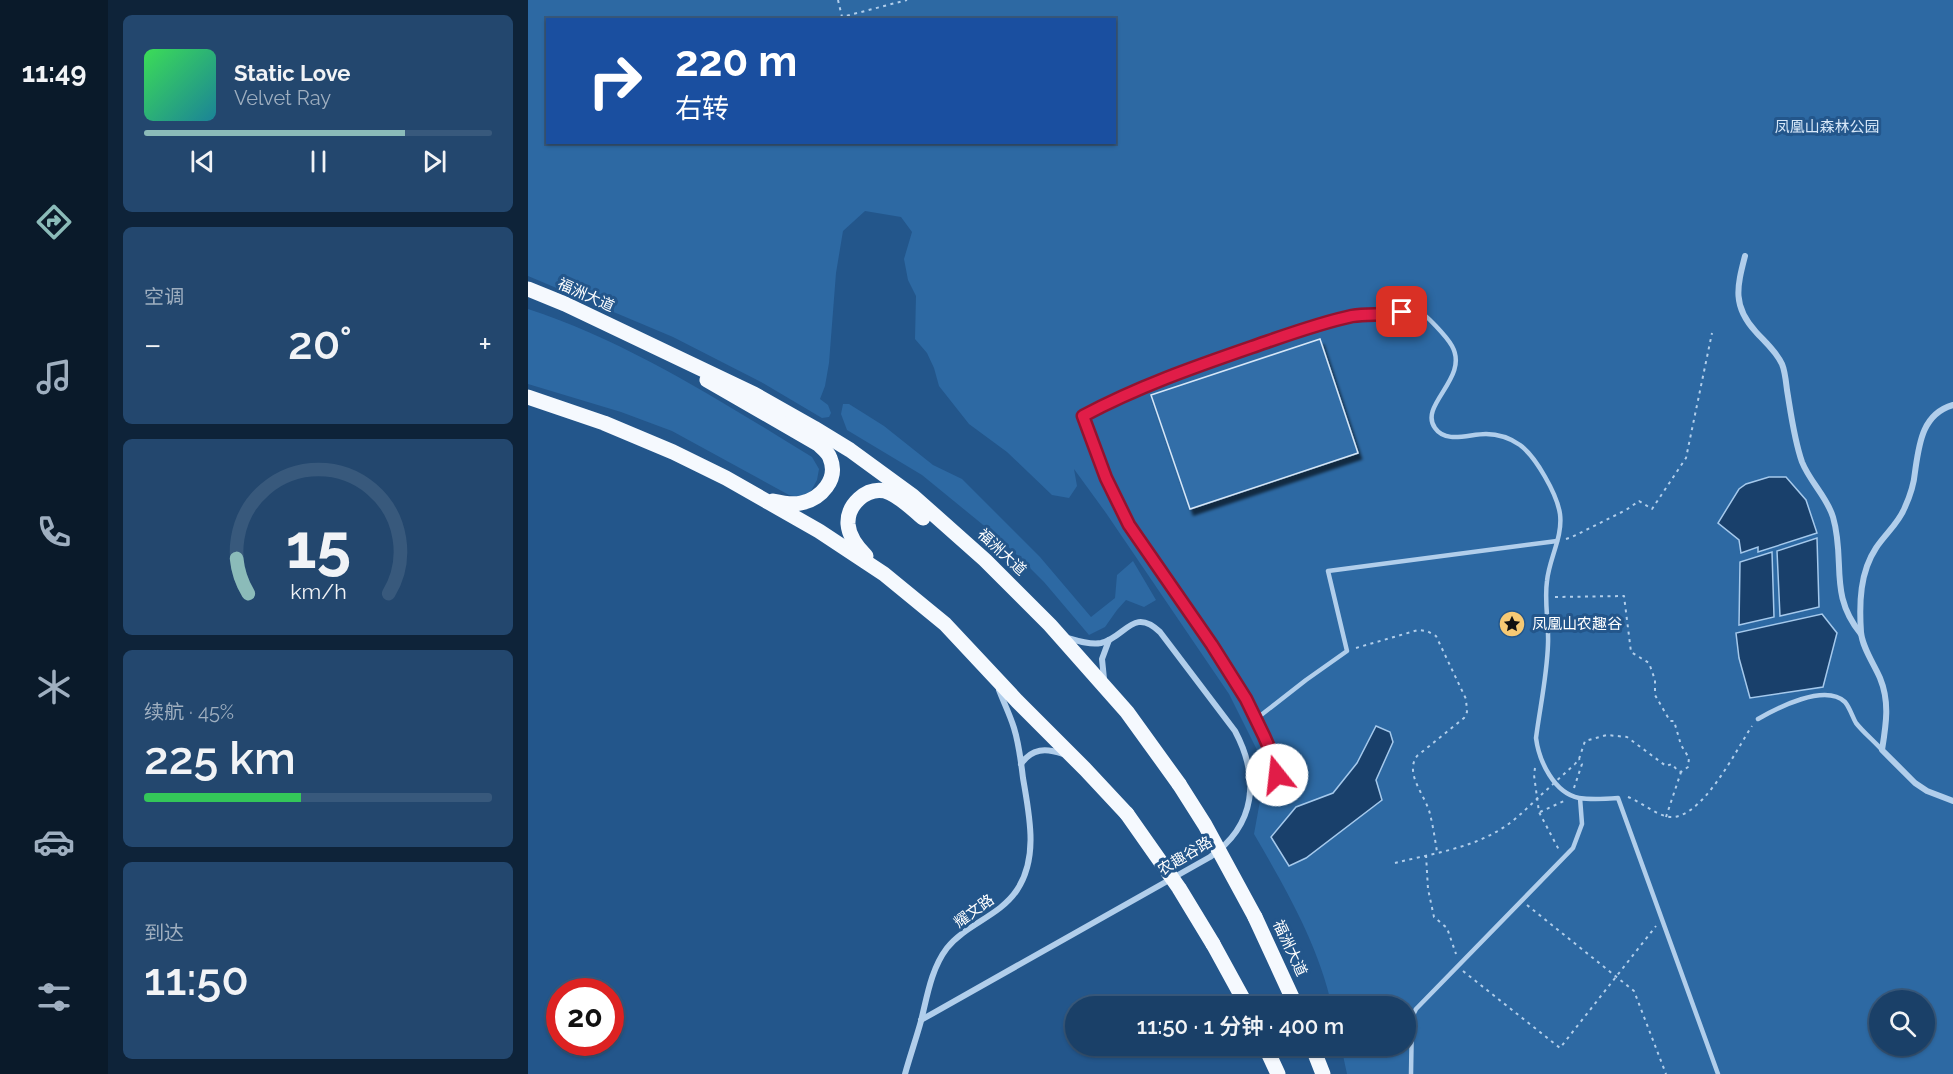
<!DOCTYPE html>
<html lang="zh">
<meta charset="utf-8">
<style>
:root{--surface:#1a4068;--page:#23476e;--text:#f1f3f6;--muted:#9fafc0;--line:#38597c;--accent:#8bbbb9}
body{margin:0;font-family:Raleway,"Noto Sans SC",sans-serif;background:var(--page);color:var(--text);height:100vh;display:flex;flex-direction:column;font-size:22px;white-space:nowrap}
*{box-sizing:border-box;margin:0}
p{font-size:20px;color:var(--muted)}
.icon{flex:none;width:33px;height:33px;fill:none;stroke:currentColor;stroke-width:2;stroke-linecap:round;stroke-linejoin:round}
.map{position:relative;flex:1;overflow:hidden}
.panel{display:flex;flex-direction:column;gap:15px;padding:15px;background:#0e2339;width:420px}
.panel>*{flex:none}
.top-card{position:absolute;left:18px;top:18px;width:570px;height:126px;border-radius:0px;box-shadow:0 2px 4px #0004,0 0 0 2px var(--line);background:#1a4fa0;color:#fff;overflow:hidden}
.tools{position:absolute;left:1341px;top:990px;display:grid;gap:12px}
.tools a{display:grid;place-items:center;width:66px;height:66px;border-radius:50%;background:var(--surface);box-shadow:0 2px 4px #0004,0 0 0 2px var(--line);font-size:30px}
.speed{position:absolute;left:18px;top:978px;display:flex;gap:12px;font-size:30px;font-weight:700;text-align:center}
.speed>*{display:grid;place-content:center;width:78px;height:78px;border-radius:50%;background:var(--surface);box-shadow:0 2px 4px #0004,0 0 0 2px var(--line);line-height:1}
.speed .limit{border:9px solid #d22;background:#fff;color:#111}
.pin{position:absolute;display:grid;place-items:center;width:51px;height:51px;color:#fff;margin:-26px;border-radius:12px;box-shadow:0 3px 9px #0006}
.me{position:absolute;width:66px;margin:-33px;rotate:344deg;stroke-linejoin:round;filter:drop-shadow(0 0 4px #0008)}
.turn{display:flex;align-items:center;gap:21px;height:126px;padding:0 30px;font-size:27px}
.turn .icon{width:78px;height:78px;stroke-width:2.5}
.turn b{display:block;font-size:42px;line-height:51px}
.big{font-size:45px;font-weight:600;line-height:1.1}
.panel .widget{flex:1;display:flex;flex-direction:column;justify-content:center;gap:9px;min-width:0;padding:0 21px;border-radius:9px;background:var(--page)}
.panel .dial{align-items:center;gap:0}
.dial svg{height:156px;overflow:visible;fill:none;stroke:var(--line);stroke-width:7;stroke-linecap:round;text-anchor:middle}
.dial text{fill:var(--text);stroke:none}
.song{display:flex;align-items:center;gap:18px}
.cover{width:72px;height:72px;border-radius:9px;background:linear-gradient(135deg,hsl(130 70% 55%),hsl(190 70% 35%))}
.played{height:6px;border-radius:3px;background:linear-gradient(90deg,var(--accent) 75%,var(--line) 75%)}
.keys{display:flex;justify-content:space-around;direction:ltr}
.heat{display:flex;justify-content:space-between;align-items:center;font-size:33px;direction:ltr}
.charge{height:9px;border-radius:4px;background:linear-gradient(90deg,#34c759 45%,var(--line) 0)}
.trip{position:absolute;left:537px;top:996px;width:351px;height:60px;border-radius:30px;background:var(--surface);box-shadow:0 2px 4px #0004,0 0 0 2px var(--line);font-weight:600;line-height:60px;text-align:center}
main{display:flex;flex:1;min-height:0}
.menu{display:flex;flex-direction:column;width:108px;justify-content:space-around;align-items:center;background:#0a1a2a;color:var(--muted)}
.menu .icon{width:42px;height:42px}
.menu .on{color:var(--accent)}
.menu b{font-size:27px;color:var(--text)}
.map>svg:first-child{display:block}
.green{fill:#2d69a3;fill-rule:evenodd}
.water{fill:#19406b;stroke:#a5c9ec;stroke-width:1.5}
.building{fill:#336ea8;stroke:#d6e7f8;stroke-width:1.5;filter:url(#shadow)}
.lines{fill:none;stroke-linecap:round;stroke-linejoin:round}
.path{stroke:#b1ceeb;stroke-width:2;stroke-dasharray:3 4.5;stroke-linecap:butt}
.service{stroke:#b1ceeb;stroke-width:4.5}
.minor{stroke:#b1ceeb;stroke-width:6}
.primary{stroke:#f5f9fe;stroke-width:15}
.path-bridge{stroke:#b1ceeb;stroke-width:2;stroke-dasharray:3 4.5;stroke-linecap:butt}
.primary-bridge{stroke:#f5f9fe;stroke-width:15}
.route-casing{stroke:#92132f;stroke-width:15}
.route{stroke:#e11d48;stroke-width:10}
.labels{text-anchor:middle;dominant-baseline:central;stroke-width:6;stroke-linejoin:round;paint-order:stroke}
.park-label{font-size:15px;fill:#d6e7f8;stroke:#23568b}
.street-label{font-size:15px;fill:#fff;stroke:#23568b}
.poi-label{font-size:15px;fill:#fff;stroke:#23568b;text-anchor:start}
</style>
<main>
<nav class="menu">
<b>11:49</b>
<svg class="icon on" aria-label="directions" viewBox="0 0 24 24"><path d="M12 3l9 9-9 9-9-9zM9 14v-3h6M13 9l2 2-2 2"/></svg>
<svg class="icon" aria-label="music" viewBox="0 0 24 24"><path d="M9 18V5l10-2v13"/><circle cx="6" cy="18" r="3"/><circle cx="16" cy="16" r="3"/></svg>
<svg class="icon" aria-label="phone" viewBox="0 0 24 24"><path d="M5 4h4l2 5-3 2q2 4 5 5l2-3 5 2v4C11 20 4 13 5 4z"/></svg>
<svg class="icon" aria-label="climate" viewBox="0 0 24 24"><path d="M12 3v18M4 7l16 10M4 17L20 7"/></svg>
<svg class="icon" aria-label="car" viewBox="0 0 24 24"><path d="M5 17H2v-5l4-1 3-4h7l3 4 3 1v5h-3M9 17h6M6 11h13"/><circle cx="7" cy="17" r="2"/><circle cx="17" cy="17" r="2"/></svg>
<svg class="icon" aria-label="filters" viewBox="0 0 24 24"><path d="M4 7h16M4 17h16"/><circle cx="9" cy="7" r="2"/><circle cx="15" cy="17" r="2"/></svg>
</nav>
<section class="panel">
<div class="widget">
<div class="song"><i class="cover"></i><div><b>Static Love</b><p>Velvet Ray</p></div></div>
<div class="played"></div>
<div class="keys"><svg class="icon" aria-label="previous" viewBox="0 0 24 24"><path d="M18 5L8 12l10 7zM5 5v14"/></svg><svg class="icon" aria-label="pause" viewBox="0 0 24 24"><path d="M8 5v14M16 5v14"/></svg><svg class="icon" aria-label="next" viewBox="0 0 24 24"><path d="M6 5l10 7-10 7zM19 5v14"/></svg></div>
</div>
<div class="widget"><p>空调</p>
<div class="heat"><a>−</a><b class="big">20°</b><a>+</a></div>
</div>
<div class="widget dial"><svg viewBox="0 0 100 80">
<path d="M14 69A42 42 0 1 1 86 69"/>
<path d="M14 69A42 42 0 0 1 8 51" stroke="#8bbbb9"/>
<text x="50" y="56" font-size="32" font-weight="700">15</text>
<text x="50" y="72" font-size="11">km/h</text>
</svg></div>
<div class="widget"><p>续航 · 45%</p><b class="big">225 km</b><div class="charge"></div></div>
<div class="widget"><p>到达</p><b class="big">11:50</b></div>
</section>
<div class="map">
<svg width="1425" height="1074" viewBox="0 0 1425 1074">
<defs>
<filter id="shadow"><feDropShadow dx="3.5" dy="6" stdDeviation="1.5" flood-color="#0009"/></filter>
</defs>
<rect width="100%" height="100%" fill="#23568b"/>
<g class="green">
<path d="M0,0H1425V1074H819L813,1046H878V1006H804C790,944 758,889 726,834L736,779L731,754L701,694L578,513L546,469L549,486L541,498L524,495L479,452L441,424L411,386L406,368L399,353L387,339L388,296L380,280L376,259L384,232L373,217L337,211L315,231L308,273L301,363L297,386L292,399L300,405L303,413L301,417L294,418L233,382L145,337L0,276ZM20,20H586V142H20ZM1352,1000H1396V1046H1352Z"/>
<path d="M0,309C101,342 194,402 284,457L291,469L289,480L283,491L272,497L261,495L144,431L93,412L0,384Z"/>
<path d="M315,404H321L356,426L405,465L434,479L512,557L563,617L587,598L589,575L605,561L628,600L616,607L598,600L589,610L577,627L561,635L516,582L485,551L454,524L394,475L319,430L313,414Z"/>
</g>
<g class="water">
<path d="M1241,477H1258L1278,500L1289,533L1230,552V547L1213,553L1211,540L1190,523L1211,489L1218,484Z"/>
<path d="M1289,538L1291,607L1252,616L1249,551Z"/>
<path d="M1244,552L1246,617L1211,625L1212,562Z"/>
<path d="M1294,614L1309,633L1295,687L1222,698L1211,658L1208,633Z"/>
<path d="M848,726L862,732L865,742L848,780L854,800L778,858L761,866L743,837L768,807L805,793L829,763Z"/>
</g>
<path class="building" d="M792,339L830,453L662,509L623,395Z"/>
<g class="lines">
<g class="path">
<path d="M310,0L314,17L379,0"/>
<path d="M1038,539L1044,537L1098,510L1111,501L1124,509L1158,458L1184,333"/>
<path d="M1027,597L1096,596L1103,652L1121,663L1127,680V695L1142,721H1146L1153,745L1161,758L1160,767L1153,772L1150,771L1144,764L1138,766L1099,737L1079,735L1057,741L1051,759L1047,764"/>
<path d="M828,648L890,630L899,631L908,636L938,699L939,712L936,718L889,756C876,774 898,796 902,814C905,826 907,839 909,852"/>
<path d="M1007,768L1006,775L1011,812L1031,850"/>
<path d="M1046,788L1054,764L1051,759"/>
<path d="M1100,797C1113,802 1124,812 1137,816C1171,827 1209,748 1224,726"/>
<path d="M1012,812L1036,801"/>
<path d="M1138,817L1153,772"/>
<path d="M898,855L900,889L906,917L919,928L928,954"/>
<path d="M867,863C898,855 938,849 966,833C984,824 998,809 1013,795"/>
<path d="M999,905L1106,991L1138,1074"/>
<path d="M935,971L1032,1048L1128,926"/>
</g>
<g class="service">
<path d="M728,719L778,680L819,651L800,571L1029,541"/>
<path d="M1230,719C1249,708 1297,683 1317,702C1322,708 1324,716 1328,723C1335,732 1346,741 1354,750"/>
<path d="M721,793C733,793 748,791 749,776C750,766 744,755 741,746C716,683 670,626 632,571C622,556 610,541 601,525C581,491 568,453 555,416C622,381 693,355 766,333C785,327 806,318 826,316C838,314 851,316 863,314C871,313 880,307 889,310C897,313 919,337 924,346C942,378 890,405 907,428C918,444 941,434 958,434C969,434 982,438 992,445C1008,457 1029,494 1032,514C1035,537 1021,559 1019,581C1016,602 1021,623 1020,644C1019,676 1012,707 1008,738C1011,761 1026,793 1051,798C1064,800 1077,799 1090,798L1190,1074"/>
<path d="M883,1074L884,1017L888,1009L1045,848L1054,824L1052,798"/>
</g>
<g class="minor">
<path d="M1217,256C1209,287 1204,306 1228,332C1237,342 1248,351 1254,364C1257,371 1258,382 1259,390C1263,414 1266,439 1274,462C1282,482 1299,497 1305,517C1318,562 1300,594 1333,634"/>
<path d="M1425,405C1394,414 1391,444 1387,472C1386,483 1382,496 1377,507C1371,523 1358,533 1348,548C1332,572 1331,603 1333,632C1334,647 1346,664 1352,678C1362,702 1358,725 1354,750L1387,783L1399,791L1425,801"/>
<path d="M576,679L574,659L581,640"/>
<path d="M493,764C504,748 518,748 535,754"/>
<path d="M393,1020L682,857C728,825 732,778 707,731L632,632C605,606 597,638 573,643C562,645 550,641 540,638"/>
<path d="M377,1074C382,1056 388,1039 393,1021C399,997 403,969 419,948C438,924 472,916 489,890C511,857 501,814 495,778C493,761 491,744 486,728C482,715 476,703 471,690"/>
</g>
<g class="primary">
<path d="M0,289L37,304L226,394L286,428L322,450L385,496L457,560L522,625L599,712L651,784"/>
<path d="M179,380L290,444C294,448 300,452 302,458C311,479 293,499 273,503C264,505 254,503 245,501"/>
<path d="M0,397L76,423L145,452L198,478L291,531L356,574L417,624L489,701L557,769L599,814"/>
<path d="M338,556C329,547 321,537 320,524C319,505 338,487 357,491C371,495 384,509 395,518"/>
<path d="M727,917L768,1006"/>
<path d="M685,944L719,1006"/>
<path d="M737,1046L750,1074"/>
<path d="M784,1046L795,1074"/>
</g>
<path class="path-bridge" d="M1013,795L1047,764"/>
<g class="primary-bridge">
<path d="M651,784L677,825L727,917"/>
<path d="M599,814L651,888L685,944"/>
</g>
</g>
<g class="lines">
<defs>
<path id="route" d="M749,775L746,759L736,736L718,699L684,645L601,525L578,478L555,416C609,387 666,367 724,347C756,336 791,323 824,316C840,313 857,316 874,312"/>
</defs>
<use href="#route" class="route-casing"/>
<use href="#route" class="route"/>
</g>
<defs>
<symbol id="sight-disc" viewBox="-11 -11 22 22"><circle r="9.5" fill="#f6c974" stroke="#23568b"/><path d="M0-6L1.8-2.2L6-1.7L2.9 1.2L3.7 5.4L0 3.3L-3.7 5.4L-2.9 1.2L-6-1.7L-1.8-2.2Z" fill="#111"/></symbol>
</defs>
<g fill-rule="evenodd">
<use href="#sight-disc" x="969" y="609" width="30" height="30"/>
</g>
<g class="labels">
<g class="park-label">
<text x="1299" y="127">凤凰山森林公园</text>
</g>
<g class="street-label">
<text transform="translate(58 295) rotate(24)">福洲大道</text>
<text transform="translate(474 552) rotate(43)">福洲大道</text>
<text transform="translate(657 856) rotate(-31)">农趣谷路</text>
<text transform="translate(446 911) rotate(-36)">耀文路</text>
<text transform="translate(762 948) rotate(65)">福洲大道</text>
</g>
<g class="poi-label">
<text x="1004" y="624">凤凰山农趣谷</text>
</g>
</g>
</svg>
<div class="tools">
<a><svg class="icon" aria-label="search" viewBox="0 0 24 24"><circle cx="10" cy="10" r="6"/><path d="M15 15l6 6"/></svg></a>
</div>
<div class="speed"><div class="limit">20</div></div>
<div class="pin" style="left:874px;top:312px;background:#d93025"><svg class="icon" aria-label="arrive" viewBox="0 0 24 24"><path d="M6 21V4h12l-3 4 3 4H6"/></svg></div>
<svg class="me" style="left:749px;top:775px" viewBox="-20 -20 40 40"><circle r="19" fill="#fff"/><path d="M0-13L10 11 0 6-10 11z" fill="#e11d48"/></svg>
<div class="trip">11:50 · 1 分钟 · 400 m</div>
<div class="top-card">
<div class="turn"><svg class="icon" aria-label="right" viewBox="0 0 24 24"><path d="M7 20v-9h11M14 6l5 5-5 5"/></svg><div><b>220 m</b>右转</div></div>
</div>
</div>
</main>
